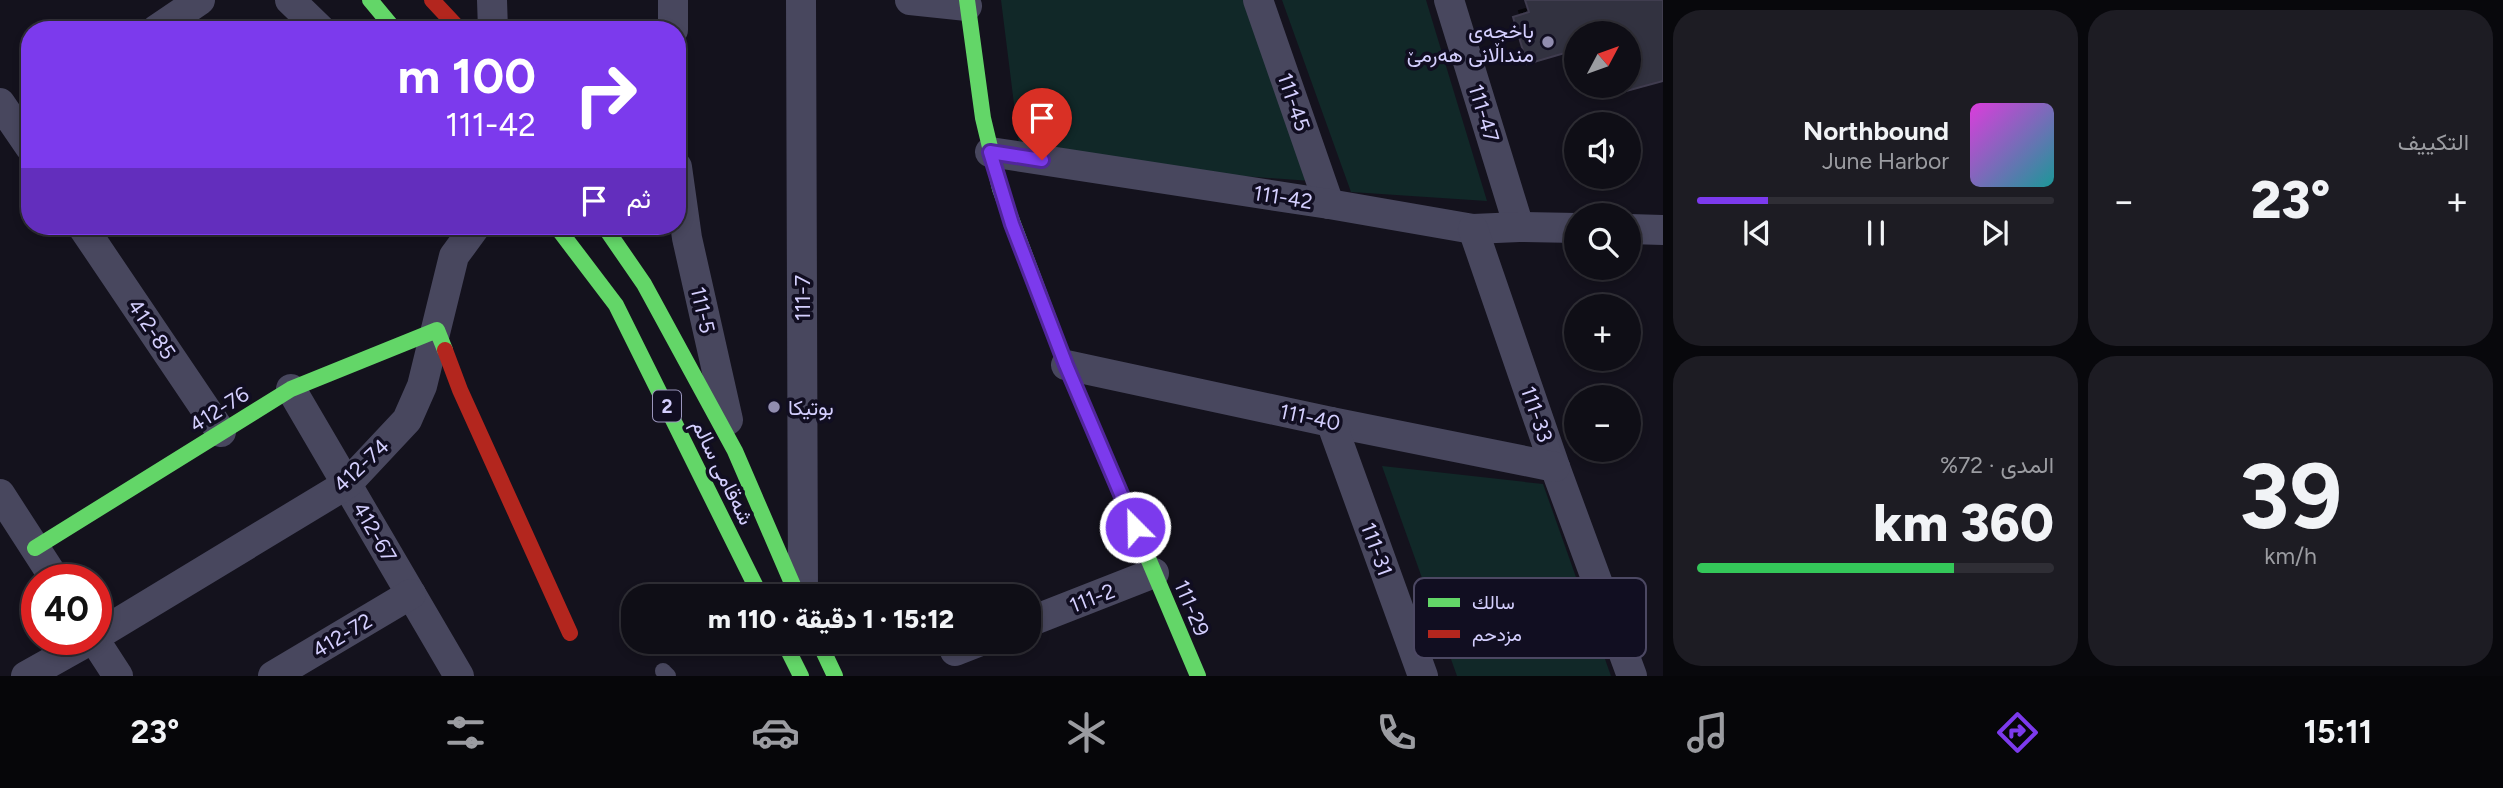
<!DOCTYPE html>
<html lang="ar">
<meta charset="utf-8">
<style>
:root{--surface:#0f0e16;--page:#1d1c23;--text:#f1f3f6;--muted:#9b9ca1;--line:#2f2e35;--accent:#7c3aed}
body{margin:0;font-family:Figtree,Vazirmatn,sans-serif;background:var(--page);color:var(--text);direction:rtl;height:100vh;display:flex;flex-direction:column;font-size:26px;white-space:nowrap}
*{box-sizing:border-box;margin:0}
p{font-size:23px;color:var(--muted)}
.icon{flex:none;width:38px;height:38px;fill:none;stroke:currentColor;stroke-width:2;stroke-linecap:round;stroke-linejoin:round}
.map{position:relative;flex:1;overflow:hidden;direction:ltr}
.sheet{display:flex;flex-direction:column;gap:10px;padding:10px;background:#08080c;width:840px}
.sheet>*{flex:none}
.banner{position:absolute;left:21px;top:21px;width:665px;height:214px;border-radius:28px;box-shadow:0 4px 10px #0003,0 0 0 2px var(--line);direction:rtl;background:#7c3aed;color:#fff;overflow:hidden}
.needle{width:46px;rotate:49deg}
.buttons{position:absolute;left:1564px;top:21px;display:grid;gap:14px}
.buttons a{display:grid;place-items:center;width:77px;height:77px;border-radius:50%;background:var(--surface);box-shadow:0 4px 10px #0003,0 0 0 2px var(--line);font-size:35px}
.speed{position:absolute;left:21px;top:564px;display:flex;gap:14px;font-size:35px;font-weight:700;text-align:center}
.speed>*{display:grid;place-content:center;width:91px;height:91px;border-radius:50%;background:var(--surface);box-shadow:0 4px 10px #0003,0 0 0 2px var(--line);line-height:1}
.speed .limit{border:10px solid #d22;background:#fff;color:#111}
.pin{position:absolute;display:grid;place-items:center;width:60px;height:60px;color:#fff;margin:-72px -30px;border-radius:50% 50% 50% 0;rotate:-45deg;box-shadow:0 0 7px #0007}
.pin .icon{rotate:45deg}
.me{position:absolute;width:77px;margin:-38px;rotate:337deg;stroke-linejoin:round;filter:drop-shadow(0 0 5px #0008)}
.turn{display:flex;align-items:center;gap:24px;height:147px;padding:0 35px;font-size:32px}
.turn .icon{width:91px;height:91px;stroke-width:2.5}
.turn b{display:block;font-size:49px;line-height:60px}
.then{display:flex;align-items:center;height:66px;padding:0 35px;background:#0003;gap:14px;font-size:26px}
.big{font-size:52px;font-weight:800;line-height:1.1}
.sheet .tile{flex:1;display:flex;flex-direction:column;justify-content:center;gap:10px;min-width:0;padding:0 24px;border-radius:28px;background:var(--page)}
.sheet .dial{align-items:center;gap:0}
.dial b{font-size:91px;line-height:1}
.song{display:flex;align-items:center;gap:21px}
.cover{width:84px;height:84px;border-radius:10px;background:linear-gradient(135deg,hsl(300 70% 55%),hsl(180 70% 35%))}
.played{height:7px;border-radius:4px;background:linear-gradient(90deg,var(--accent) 20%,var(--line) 20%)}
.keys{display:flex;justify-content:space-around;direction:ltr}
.heat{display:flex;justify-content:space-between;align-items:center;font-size:38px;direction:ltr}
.charge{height:10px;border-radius:5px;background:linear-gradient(90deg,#34c759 72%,var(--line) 0)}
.sheet .tiles{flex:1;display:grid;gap:10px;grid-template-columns:repeat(2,1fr)}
.trip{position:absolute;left:621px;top:584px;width:420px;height:70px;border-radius:28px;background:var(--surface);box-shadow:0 4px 10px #0003,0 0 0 2px var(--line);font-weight:800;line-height:70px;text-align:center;direction:rtl}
.tab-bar{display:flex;height:112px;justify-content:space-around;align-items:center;background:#060609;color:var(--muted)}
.tab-bar .icon{width:49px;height:49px}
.tab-bar .on{color:var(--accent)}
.tab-bar b{font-size:32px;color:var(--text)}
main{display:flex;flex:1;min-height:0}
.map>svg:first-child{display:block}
.green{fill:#112828}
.building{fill:#32303f;stroke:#403c50;stroke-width:2;filter:url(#shadow)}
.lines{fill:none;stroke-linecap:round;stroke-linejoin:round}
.lane{stroke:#48475e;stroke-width:16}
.street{stroke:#48475e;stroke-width:30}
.fast{stroke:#63d668;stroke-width:16}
.jam{stroke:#b3261e;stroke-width:16}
.route-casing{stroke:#51269a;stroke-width:18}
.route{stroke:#7c3aed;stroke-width:12}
.poi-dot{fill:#918daf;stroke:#110e21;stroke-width:2.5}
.labels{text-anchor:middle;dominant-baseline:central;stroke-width:7;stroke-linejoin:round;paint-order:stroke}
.shield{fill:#110e21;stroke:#9a95bc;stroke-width:2}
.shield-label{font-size:19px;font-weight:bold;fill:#d4cffe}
.poi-label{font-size:21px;fill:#d4cffe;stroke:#110e21;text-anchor:end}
.street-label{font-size:21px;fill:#d4cffe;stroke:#110e21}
.key{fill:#110e21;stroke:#4c4863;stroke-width:2}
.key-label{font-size:19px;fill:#d4cffe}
</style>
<main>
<section class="sheet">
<div class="tiles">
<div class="tile"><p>التكييف</p>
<div class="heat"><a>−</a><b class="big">23°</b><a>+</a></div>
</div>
<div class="tile">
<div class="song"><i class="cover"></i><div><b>Northbound</b><p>June Harbor</p></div></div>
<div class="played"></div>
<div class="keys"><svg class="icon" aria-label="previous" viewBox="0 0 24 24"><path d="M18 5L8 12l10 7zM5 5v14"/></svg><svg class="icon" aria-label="pause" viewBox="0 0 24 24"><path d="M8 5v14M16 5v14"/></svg><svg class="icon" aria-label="next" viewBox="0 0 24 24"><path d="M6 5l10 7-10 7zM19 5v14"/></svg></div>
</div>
<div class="tile dial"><b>39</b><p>km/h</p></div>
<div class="tile"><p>المدى · 72%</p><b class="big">360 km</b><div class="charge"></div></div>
</div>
</section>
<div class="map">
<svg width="1663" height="676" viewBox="0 0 1663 676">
<defs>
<filter id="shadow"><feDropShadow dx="6" dy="-6" stdDeviation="0" flood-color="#0009"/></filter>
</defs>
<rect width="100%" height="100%" fill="#14121d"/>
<g class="green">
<path d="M1001,0H1243L1311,181L1021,160Z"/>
<path d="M1282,0H1426L1487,201L1351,192Z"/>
<path d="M1382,466L1543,484L1611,676H1457Z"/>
</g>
<path class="building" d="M1525,0H1663V81L1626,91L1624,86H1629V33H1577V57L1575,50L1527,64L1513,17L1529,12Z"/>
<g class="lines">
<path class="lane" d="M663,671L668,676"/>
<g class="street">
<path d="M290,0L321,30"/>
<path d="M492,0L493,30"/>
<path d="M801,0L803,597"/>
<path d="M910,0L967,6"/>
<path d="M1258,0L1329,204"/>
<path d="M1449,0L1519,227"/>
<path d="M156,30L200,0"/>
<path d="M673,30V0"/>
<path d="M0,103L30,147"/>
<path d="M990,152L1329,204L1473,229L1519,227L1577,228"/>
<path d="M677,167L687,238L728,420"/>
<path d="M82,226L221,432"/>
<path d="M1473,229L1555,467L1632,676"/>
<path d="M1629,229L1663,230"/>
<path d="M1066,365L1331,422L1555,467"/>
<path d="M291,389L459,676"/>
<path d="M1331,422L1423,676"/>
<path d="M0,494L55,579"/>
<path d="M1029,622L1154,573"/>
<path d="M96,636L347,484L407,420L422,386L454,256L476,226"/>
<path d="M94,639L118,676"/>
<path d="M955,651L978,642"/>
<path d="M26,676L92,639"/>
<path d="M273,676L411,594"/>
</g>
<g class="fast">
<path d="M370,0L395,30"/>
<path d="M967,0L983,118L1000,189L1066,365L1198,676"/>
<path d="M556,226L616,305L761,597"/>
<path d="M604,226L644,284L735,451L798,597"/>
<path d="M35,548L291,389L437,330L445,350"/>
<path d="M784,642L801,676"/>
<path d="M819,642L835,676"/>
</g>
<g class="jam">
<path d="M432,0L460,30"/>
<path d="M445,350L460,390L570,633"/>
</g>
</g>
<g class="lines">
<defs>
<path id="route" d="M1042,160L990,152L1012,224L1066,365L1135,527"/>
</defs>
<use href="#route" class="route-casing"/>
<use href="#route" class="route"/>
</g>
<g class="poi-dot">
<circle cx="1548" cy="42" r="7"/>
<circle cx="774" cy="407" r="7"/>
</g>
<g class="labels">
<rect class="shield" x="653" y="390.5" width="28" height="31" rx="5"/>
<g class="shield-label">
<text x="667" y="406">2</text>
</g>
<g class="poi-label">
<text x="1534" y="30">باخچەی<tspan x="1534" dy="24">منداڵانی هەرمێ</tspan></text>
<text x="788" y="407" text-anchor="start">بوتیکا</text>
</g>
<g class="street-label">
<text transform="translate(1294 102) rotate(71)">111-45</text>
<text transform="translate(1484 113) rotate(73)">111-47</text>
<text transform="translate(1283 197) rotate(9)">111-42</text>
<text transform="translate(802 298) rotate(-90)">111-7</text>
<text transform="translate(703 310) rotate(77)">111-5</text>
<text transform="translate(152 329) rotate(56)">412-85</text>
<text transform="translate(219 409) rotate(-32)">412-76</text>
<text transform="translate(1537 414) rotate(71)">111-33</text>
<text transform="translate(1310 417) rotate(12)">111-40</text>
<text transform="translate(361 465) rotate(-43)">412-74</text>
<text transform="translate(723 472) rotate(64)">شەقامی سالم</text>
<text transform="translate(375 532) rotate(60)">412-67</text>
<text transform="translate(1377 549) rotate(70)">111-31</text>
<text transform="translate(1092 598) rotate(-21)">111-2</text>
<text transform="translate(1192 608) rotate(67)">111-29</text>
<text transform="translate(342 635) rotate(-31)">412-72</text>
</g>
</g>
<rect x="1414" y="578" width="232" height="80" rx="10" class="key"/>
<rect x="1428" y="598" width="32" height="9" fill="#63d668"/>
<rect x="1428" y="630" width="32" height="8" fill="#b3261e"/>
<g class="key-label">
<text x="1472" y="609">سالك</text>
<text x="1472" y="641">مزدحم</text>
</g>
</svg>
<div class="buttons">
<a><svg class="needle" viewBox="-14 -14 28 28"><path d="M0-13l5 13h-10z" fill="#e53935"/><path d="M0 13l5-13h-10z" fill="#9b9ca1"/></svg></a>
<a><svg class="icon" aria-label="sound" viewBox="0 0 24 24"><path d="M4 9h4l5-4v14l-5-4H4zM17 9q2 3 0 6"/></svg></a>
<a><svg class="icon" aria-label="search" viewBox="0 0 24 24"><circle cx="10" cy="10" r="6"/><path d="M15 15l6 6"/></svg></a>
<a>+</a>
<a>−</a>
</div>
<div class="speed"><div class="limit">40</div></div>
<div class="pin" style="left:1042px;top:160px;background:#d93025"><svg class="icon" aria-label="arrive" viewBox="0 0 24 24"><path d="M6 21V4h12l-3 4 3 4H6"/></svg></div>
<svg class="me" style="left:1135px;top:527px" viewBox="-20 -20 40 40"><circle r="17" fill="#7c3aed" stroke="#fff" stroke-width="3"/><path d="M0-11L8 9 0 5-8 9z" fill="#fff"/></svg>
<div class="trip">15:12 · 1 دقيقة · 110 m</div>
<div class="banner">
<div class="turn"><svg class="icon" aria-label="right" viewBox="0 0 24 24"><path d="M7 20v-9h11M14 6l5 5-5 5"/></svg><div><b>100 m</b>111-42</div></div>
<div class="then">ثم<svg class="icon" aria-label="arrive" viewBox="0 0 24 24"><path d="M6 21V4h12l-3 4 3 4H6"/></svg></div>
</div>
</div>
</main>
<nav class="tab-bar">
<b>15:11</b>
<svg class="icon on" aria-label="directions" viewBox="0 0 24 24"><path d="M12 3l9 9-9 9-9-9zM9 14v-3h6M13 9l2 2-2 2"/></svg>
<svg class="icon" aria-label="music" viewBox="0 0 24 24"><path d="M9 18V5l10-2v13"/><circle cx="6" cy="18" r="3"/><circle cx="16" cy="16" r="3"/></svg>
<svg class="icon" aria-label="phone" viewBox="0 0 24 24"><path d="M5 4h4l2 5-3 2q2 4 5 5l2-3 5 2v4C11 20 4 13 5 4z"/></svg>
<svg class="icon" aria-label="climate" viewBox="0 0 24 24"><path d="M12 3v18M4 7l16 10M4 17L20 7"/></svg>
<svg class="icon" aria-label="car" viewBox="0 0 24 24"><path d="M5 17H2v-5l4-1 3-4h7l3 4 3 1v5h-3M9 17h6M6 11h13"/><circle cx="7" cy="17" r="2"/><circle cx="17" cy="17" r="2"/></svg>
<svg class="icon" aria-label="filters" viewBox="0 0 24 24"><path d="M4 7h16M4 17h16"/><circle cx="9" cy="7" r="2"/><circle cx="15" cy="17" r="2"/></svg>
<b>23°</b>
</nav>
